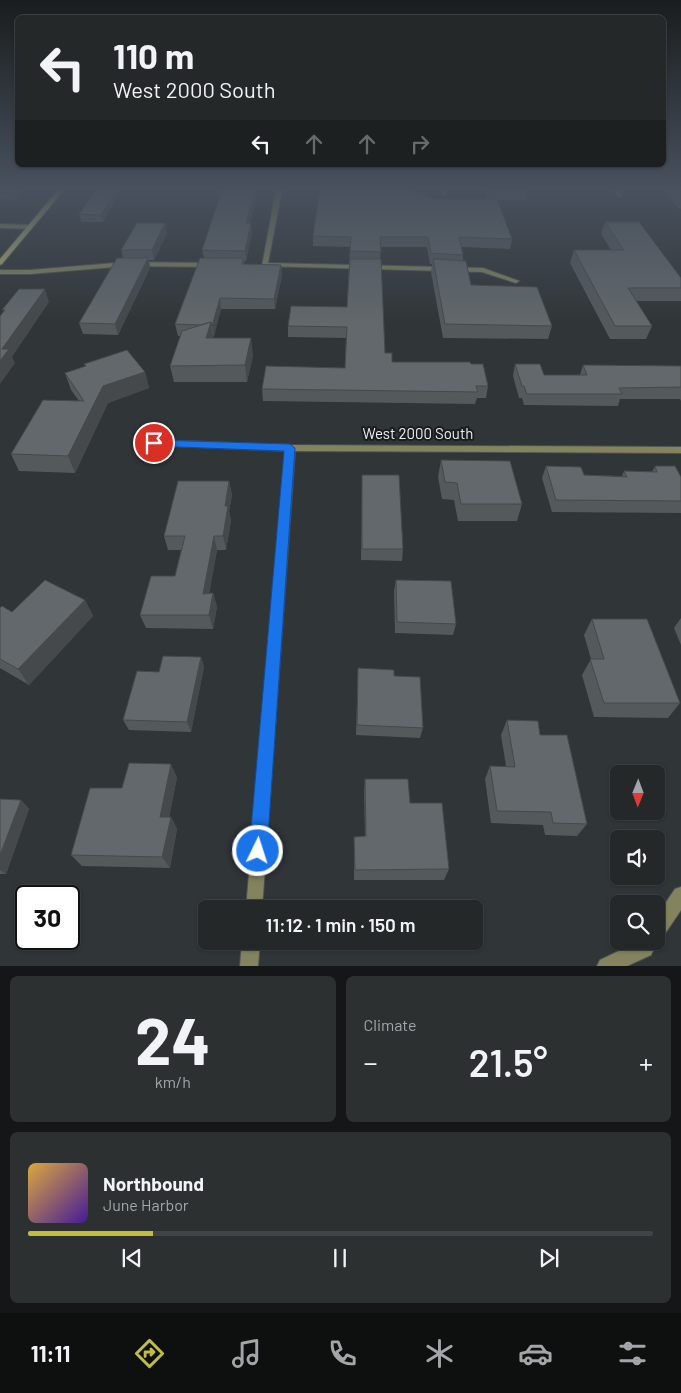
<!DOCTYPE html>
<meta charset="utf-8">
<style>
:root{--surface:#242829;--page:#2c3031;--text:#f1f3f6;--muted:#a3a6a8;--line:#414446;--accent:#bfbe41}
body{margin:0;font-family:Barlow,sans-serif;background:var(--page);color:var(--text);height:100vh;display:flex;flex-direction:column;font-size:19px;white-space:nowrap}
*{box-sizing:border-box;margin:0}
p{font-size:16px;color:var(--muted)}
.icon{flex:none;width:28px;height:28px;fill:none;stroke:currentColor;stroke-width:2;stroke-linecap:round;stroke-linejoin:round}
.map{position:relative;height:966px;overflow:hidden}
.side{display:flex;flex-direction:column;gap:10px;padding:10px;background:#141617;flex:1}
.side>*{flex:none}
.guide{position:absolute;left:15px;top:15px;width:651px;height:152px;border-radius:8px;box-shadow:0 1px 4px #0004,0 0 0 1px var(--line);background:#242829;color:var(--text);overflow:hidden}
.needle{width:32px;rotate:181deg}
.tools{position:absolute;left:610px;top:765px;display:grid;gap:10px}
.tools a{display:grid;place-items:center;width:55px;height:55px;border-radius:8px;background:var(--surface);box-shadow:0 1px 4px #0004,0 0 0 1px var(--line);font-size:25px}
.speed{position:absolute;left:15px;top:885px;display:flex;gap:10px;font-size:25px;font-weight:700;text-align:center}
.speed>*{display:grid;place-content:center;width:65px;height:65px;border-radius:50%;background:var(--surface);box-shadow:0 1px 4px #0004,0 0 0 1px var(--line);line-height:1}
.speed .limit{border:2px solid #111;border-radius:8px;background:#fff;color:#111}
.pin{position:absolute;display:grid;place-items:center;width:42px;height:42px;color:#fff;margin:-21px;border:2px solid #fff;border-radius:50%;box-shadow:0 1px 5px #0007}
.me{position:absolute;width:55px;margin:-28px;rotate:4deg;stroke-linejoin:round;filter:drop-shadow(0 0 4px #0008)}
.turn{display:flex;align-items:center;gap:18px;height:105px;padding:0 15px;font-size:22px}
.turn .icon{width:65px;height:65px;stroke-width:2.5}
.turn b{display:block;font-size:35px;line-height:42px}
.lanes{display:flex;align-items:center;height:48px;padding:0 15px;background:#0003;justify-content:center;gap:25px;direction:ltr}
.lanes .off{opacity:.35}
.big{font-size:38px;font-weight:600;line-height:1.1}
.side .card{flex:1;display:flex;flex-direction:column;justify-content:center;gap:8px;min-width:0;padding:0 18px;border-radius:8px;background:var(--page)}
.side .dial{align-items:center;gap:0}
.dial b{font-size:65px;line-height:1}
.song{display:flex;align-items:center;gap:15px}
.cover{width:60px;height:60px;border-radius:8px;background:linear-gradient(135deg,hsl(40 70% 55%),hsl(260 70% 35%))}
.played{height:5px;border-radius:2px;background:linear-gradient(90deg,var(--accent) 20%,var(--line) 20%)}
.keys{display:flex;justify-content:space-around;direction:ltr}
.heat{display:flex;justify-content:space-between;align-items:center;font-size:28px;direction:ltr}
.side .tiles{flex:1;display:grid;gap:10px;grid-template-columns:1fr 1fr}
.card:last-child{grid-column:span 2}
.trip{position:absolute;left:198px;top:900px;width:285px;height:50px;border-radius:8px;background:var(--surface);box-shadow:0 1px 4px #0004,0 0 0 1px var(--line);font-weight:600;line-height:50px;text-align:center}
.tabs{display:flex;height:80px;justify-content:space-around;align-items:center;background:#0e1010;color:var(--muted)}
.tabs .icon{width:35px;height:35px}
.tabs .active{color:var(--accent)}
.tabs b{font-size:22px;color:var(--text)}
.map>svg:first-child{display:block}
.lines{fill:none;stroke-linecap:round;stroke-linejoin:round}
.street-casing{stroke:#4e5355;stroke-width:2}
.secondary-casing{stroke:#4e5355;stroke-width:2}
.street{fill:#83845e;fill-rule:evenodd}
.secondary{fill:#b0b174;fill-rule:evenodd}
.wall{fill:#54595c}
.shaded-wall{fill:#45494b}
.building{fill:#62686b;stroke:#45494b}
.route{fill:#1a73e8;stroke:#114b97}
.labels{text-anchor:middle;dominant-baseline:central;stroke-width:4;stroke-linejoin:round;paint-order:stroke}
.street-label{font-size:15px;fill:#edf0f2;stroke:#1a1c1d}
</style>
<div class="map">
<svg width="681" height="966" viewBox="0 0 681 966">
<rect width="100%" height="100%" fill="#303537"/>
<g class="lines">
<defs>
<g id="street">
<path d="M276,190H282L268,263L483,268L519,281L516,283L482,272L262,266Z"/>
<path d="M440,190H446V195H442Z"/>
<path d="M613,190H619L622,197H618Z"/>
<path d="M0,224L30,225L33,227L30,229L0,228Z"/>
<path d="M127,262L211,263L214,265L211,267L127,266L30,274H0V270H30Z"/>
<path d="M155,440L290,445L681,447V453L295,451L262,909H246L285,451L152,445L150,443L152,441Z"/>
<path d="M681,887V910L662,938L658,940L651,955L627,966H597L600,960L640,941H656V917L675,889Z"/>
<path d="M242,941H260L258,966H240Z"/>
</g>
<path id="secondary" d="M58,190H64L2,264L0,265V259Z"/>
</defs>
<use href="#street" class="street-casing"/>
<use href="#secondary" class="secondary-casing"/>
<use href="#street" class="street"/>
<use href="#secondary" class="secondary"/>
</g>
<g class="wall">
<path d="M0,190H25L16,200L0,199Z"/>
<path d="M96,190H127L126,191H121L103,222H81L79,214Z"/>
<path d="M221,190H258L250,223H251L252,233L246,261H244V264L281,265L282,275L275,309H221L213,338L253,355L247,382H174L170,366L181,336H178L175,324L204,258L202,250L222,191Z"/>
<path d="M484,190H527V191L526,200H497L512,239L510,249L462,247L463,255V261L471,285L552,326L548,339L443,338L431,272L432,264H430L427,247H381L380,259L385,353L392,362L471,364L488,386L486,398H477L475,404L263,401L262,389L345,368L346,338L288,337V326L347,307L350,247L313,246V236L487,199Z"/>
<path d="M662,190H681V209H679Z"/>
<path d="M605,222L681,278V301H636L652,326L646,339H610L570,263L574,250H611L601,234Z"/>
<path d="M165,223L167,233L154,260H149L150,268L118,335L83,334L79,323L123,258L121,250Z"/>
<path d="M84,364L145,372L149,388L108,403L75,473L19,471L11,454L79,401L71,390L65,373L85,366Z"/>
<path d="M515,364L544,375H580L583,365L681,366V401L680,399H620L618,406L524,405L522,398H519L513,376Z"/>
<path d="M441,460L522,504L517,521H458L454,500L442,499L438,477Z"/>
<path d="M546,466L584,475L622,476L624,471L652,472L655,466L681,477V513L552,512L542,478Z"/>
<path d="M362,475L403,549L402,561L361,560Z"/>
<path d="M229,481L232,495L229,511L231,521L226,550H217L209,593H213L217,607L213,629L146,628L140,615L175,576L181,550H168L164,536Z"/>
<path d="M396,580L456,624L453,635L395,633L394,591Z"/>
<path d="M85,600L93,616L29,685L0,668V608L12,612Z"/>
<path d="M681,618V645L674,628Z"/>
<path d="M592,619L680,703L668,718L594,717L582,675L591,659L584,635Z"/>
<path d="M201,657L204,667L191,732L129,730L123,720L159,672Z"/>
<path d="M358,668L394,676L423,728L420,738L356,735Z"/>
<path d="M507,720L540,735L587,824L577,836L545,835L543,825L491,823L485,779L490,766H506L501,735Z"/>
<path d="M177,777L169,817H171L177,829L170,868L82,866L71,855L122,788Z"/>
<path d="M365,779L410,803L449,869L444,880H354V837L365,836L364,792Z"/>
<path d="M0,799L21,800L29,809L6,874H0Z"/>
</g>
<g class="shaded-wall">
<path d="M15,190H25L16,200L13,192Z"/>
<path d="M116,190H121V191L103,222L101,215Z"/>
<path d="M255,190H258L247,233L246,223Z"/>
<path d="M165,223L167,233L154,260L152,250Z"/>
<path d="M251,223L252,233L246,261L245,251Z"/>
<path d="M148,258L150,268L118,335L115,324Z"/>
<path d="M281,265L282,275L275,309L274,299Z"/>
<path d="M45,289L49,302L12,357L15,363L0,384V361L2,349Z"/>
<path d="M220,298L221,309L214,337L212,326Z"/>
<path d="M211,322L213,338H206Z"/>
<path d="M251,338L253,355L247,382L245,365Z"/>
<path d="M145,372L149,388L108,403L75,473L68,456L103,386Z"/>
<path d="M229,481L232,495L229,511L231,521L226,550L223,536L225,506Z"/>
<path d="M214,536L217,550L207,607L203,594Z"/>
<path d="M213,593L217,607L213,629L209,615Z"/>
<path d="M85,600L93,616L29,685L18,669Z"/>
<path d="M201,657L204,667L191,732L187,722Z"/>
<path d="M171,764L177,777L167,829L160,817Z"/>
<path d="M21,800L29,809L6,874L0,870V855Z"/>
<path d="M171,817L177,829L170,868L162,857Z"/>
</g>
<g class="building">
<path d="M0,190H15L13,192H0Z"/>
<path d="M96,190H116L101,215L79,214Z"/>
<path d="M222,190H255L246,223H251L245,251L202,250Z"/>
<path d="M320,190H410L434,199H497L512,239L459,237L463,255L431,253L428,237H380L381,252L350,251L351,237L313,236Z"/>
<rect x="489" y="190" width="38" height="1"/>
<path d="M676,190H681V196Z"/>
<path d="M605,222H639L681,278V288H628L652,326H615L574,250H624Z"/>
<path d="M137,223H165L152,250H121Z"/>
<path d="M117,258H148L115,324L79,323Z"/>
<path d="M200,258H243L242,264L281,265L274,299L220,298L212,326L211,322L201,325L175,324Z"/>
<path d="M350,259H381L385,353H392V362H470L471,364H483L488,386H476L478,392L262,389L266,366L345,368L347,327L288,326L291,306L347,307Z"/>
<path d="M433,259L466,261L471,285L537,287L552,326L445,324Z"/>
<path d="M19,289H45L2,349H9L0,361V316L5,310H2Z"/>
<path d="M211,322L206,338H251L245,365L170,366L182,331Z"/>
<path d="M127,350L145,372L103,386L68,456L11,454L43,400L84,401L65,373L86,366L84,364Z"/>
<path d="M515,364H540L544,375H587L583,365L681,366V387L619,388L622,394H527L524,386H522Z"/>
<path d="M441,460L510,461L522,504H461L457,483L445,482Z"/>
<path d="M546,466L581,467L584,475L627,477L624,471L657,472L655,466H675L681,477V501L556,500Z"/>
<path d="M362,475H399L403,549H362Z"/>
<path d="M178,481H229L225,506H228L223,536H214L203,594L213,593L209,615H140L151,576H175L185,536H164Z"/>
<path d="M45,580L85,600L18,669L0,659V608L2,606L12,612Z"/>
<path d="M396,580L451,581L456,624L397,622Z"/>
<path d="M592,619H647L680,703H604L590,659H604Z"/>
<path d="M163,656L201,657L187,722L123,720L137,671L159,672Z"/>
<path d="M358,668L394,670V676L420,677L423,728L357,725Z"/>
<path d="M507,720L538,721L540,735H567L587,824L553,823L551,812L497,811L490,766L515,767Z"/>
<path d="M129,763L171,764L160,817H171L162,857L71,855L90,788H122Z"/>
<path d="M365,779H408L410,803H442L449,869L355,870L354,837L366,836Z"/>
<path d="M0,799L21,800L0,855Z"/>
</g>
<linearGradient id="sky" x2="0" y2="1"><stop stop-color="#1a1d1e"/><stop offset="0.58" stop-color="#48515e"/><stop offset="1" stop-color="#48515e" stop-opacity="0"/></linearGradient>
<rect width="681" height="325" fill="url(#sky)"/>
<path class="route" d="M154,440L290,444L295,448L267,851L265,857L258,860L252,857L249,851L284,451L151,446V441Z"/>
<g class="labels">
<g class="street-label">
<text x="418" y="433">West 2000 South</text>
</g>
</g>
</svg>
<div class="tools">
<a><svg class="needle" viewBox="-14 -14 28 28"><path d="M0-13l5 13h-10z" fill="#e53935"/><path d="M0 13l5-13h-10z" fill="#a3a6a8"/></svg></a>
<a><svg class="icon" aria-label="sound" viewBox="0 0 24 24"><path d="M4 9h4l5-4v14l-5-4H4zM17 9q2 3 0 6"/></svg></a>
<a><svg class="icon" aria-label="search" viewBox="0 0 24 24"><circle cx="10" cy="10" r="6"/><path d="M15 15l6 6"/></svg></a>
</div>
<div class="speed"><div class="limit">30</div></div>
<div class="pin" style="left:154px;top:443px;background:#d93025"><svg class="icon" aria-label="arrive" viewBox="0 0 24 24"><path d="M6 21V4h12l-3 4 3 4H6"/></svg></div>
<svg class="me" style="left:258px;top:851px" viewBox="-20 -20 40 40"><circle r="17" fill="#1a73e8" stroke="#fff" stroke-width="3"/><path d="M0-11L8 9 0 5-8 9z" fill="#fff"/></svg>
<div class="trip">11:12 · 1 min · 150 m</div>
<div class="guide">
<div class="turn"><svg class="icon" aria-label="left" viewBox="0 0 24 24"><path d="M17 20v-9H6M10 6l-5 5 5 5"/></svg><div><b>110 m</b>West 2000 South</div></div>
<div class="lanes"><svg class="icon" aria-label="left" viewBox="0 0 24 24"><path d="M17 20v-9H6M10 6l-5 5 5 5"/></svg><svg class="icon off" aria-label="ahead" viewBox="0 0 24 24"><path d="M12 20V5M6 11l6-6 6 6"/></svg><svg class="icon off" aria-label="ahead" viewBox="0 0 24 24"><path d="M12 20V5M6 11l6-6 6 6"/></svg><svg class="icon off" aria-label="right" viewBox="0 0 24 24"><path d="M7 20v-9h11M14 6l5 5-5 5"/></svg></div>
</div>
</div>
<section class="side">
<div class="tiles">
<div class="card dial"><b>24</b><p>km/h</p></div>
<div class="card"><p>Climate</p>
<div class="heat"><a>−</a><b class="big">21.5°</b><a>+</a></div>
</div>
<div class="card">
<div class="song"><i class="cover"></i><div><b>Northbound</b><p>June Harbor</p></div></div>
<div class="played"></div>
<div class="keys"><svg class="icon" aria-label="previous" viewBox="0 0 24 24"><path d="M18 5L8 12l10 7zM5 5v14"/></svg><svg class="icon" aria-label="pause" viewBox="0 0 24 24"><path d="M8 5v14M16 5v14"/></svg><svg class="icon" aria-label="next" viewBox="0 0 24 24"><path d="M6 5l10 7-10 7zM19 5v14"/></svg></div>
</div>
</div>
</section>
<nav class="tabs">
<b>11:11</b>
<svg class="icon active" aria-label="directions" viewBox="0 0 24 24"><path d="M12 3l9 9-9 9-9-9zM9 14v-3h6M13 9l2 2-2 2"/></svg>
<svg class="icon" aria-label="music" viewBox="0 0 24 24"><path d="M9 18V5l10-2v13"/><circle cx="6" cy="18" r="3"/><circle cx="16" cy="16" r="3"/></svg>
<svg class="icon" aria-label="phone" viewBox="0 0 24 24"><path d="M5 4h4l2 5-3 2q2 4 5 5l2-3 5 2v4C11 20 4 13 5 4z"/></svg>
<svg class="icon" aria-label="climate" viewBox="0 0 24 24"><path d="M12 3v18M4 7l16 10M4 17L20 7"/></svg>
<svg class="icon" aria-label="car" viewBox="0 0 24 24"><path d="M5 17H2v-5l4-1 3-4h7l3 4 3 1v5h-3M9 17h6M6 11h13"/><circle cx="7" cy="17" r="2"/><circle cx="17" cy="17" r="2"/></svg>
<svg class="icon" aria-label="filters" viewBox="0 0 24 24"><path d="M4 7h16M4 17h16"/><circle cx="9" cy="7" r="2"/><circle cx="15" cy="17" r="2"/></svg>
</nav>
